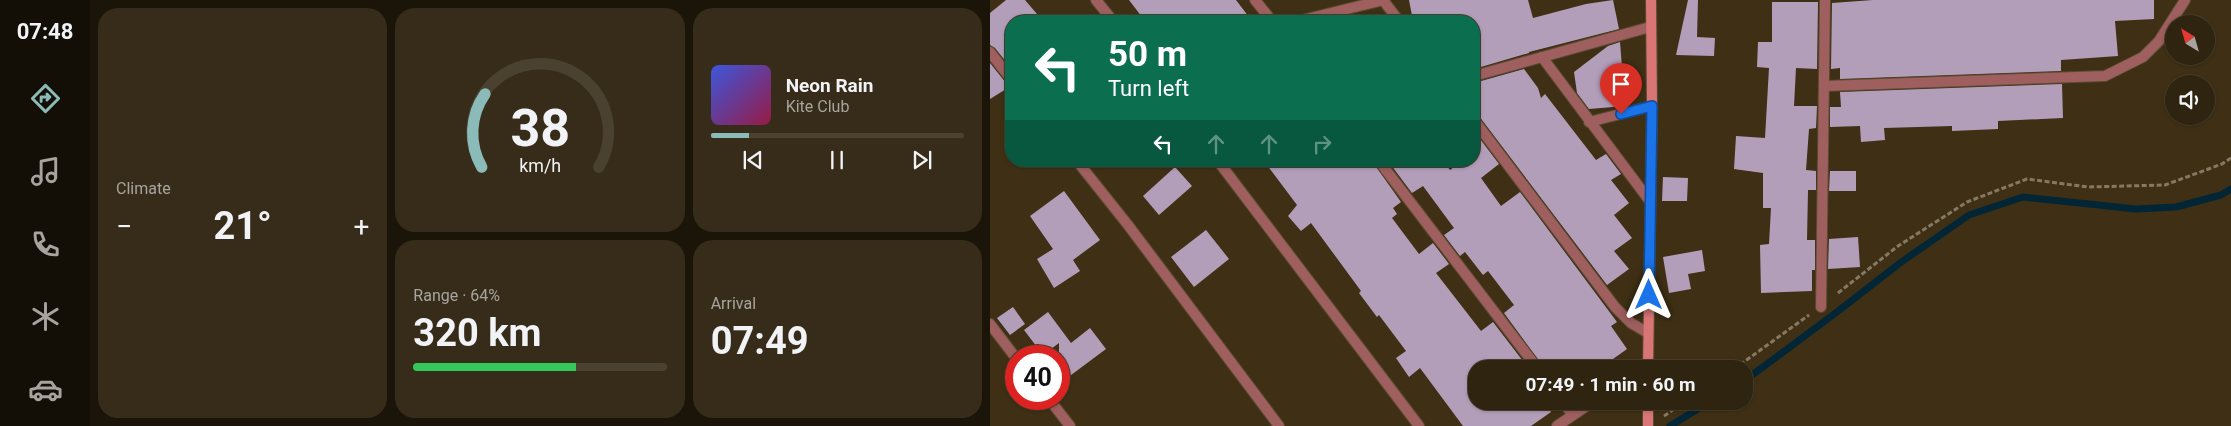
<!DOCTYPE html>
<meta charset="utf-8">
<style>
:root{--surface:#2f2410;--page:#372c19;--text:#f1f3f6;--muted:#a7a49f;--line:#4a4130;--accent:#8bbbb9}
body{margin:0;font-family:Roboto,sans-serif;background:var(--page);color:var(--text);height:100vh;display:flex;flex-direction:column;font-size:19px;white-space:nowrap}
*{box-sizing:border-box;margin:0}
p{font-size:16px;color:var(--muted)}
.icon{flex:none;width:28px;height:28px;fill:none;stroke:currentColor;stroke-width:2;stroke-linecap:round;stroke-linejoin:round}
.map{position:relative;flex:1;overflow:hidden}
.panel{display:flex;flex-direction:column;gap:8px;padding:8px;background:#1a1409;width:900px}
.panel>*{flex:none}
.top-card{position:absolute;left:15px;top:15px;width:475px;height:152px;border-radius:20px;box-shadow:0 1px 4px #0004,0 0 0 1px var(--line);background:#0b6e4f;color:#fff;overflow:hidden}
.needle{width:32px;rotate:323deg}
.fabs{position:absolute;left:1175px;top:15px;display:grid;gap:10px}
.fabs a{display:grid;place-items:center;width:50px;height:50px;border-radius:50%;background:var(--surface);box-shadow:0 1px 4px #0004,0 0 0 1px var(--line);font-size:25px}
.speed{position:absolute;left:15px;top:345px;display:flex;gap:10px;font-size:25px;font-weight:700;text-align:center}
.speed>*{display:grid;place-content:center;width:65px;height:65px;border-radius:50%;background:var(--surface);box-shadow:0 1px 4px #0004,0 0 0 1px var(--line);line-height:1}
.speed .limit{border:8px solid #d22;background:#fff;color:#111}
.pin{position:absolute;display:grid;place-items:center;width:42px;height:42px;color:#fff;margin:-51px -21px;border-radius:50% 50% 50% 0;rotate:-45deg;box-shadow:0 0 5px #0007}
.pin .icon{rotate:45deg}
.me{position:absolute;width:55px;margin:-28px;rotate:0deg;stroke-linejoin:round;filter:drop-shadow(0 0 4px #0008)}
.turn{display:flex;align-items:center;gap:18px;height:105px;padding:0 20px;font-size:22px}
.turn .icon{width:65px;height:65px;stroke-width:2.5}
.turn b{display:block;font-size:35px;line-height:42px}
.lanes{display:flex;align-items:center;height:48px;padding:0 20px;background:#0003;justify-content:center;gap:25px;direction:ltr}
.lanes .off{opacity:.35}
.big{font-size:38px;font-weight:700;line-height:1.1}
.panel .widget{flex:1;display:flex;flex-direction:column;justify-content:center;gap:8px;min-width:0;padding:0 18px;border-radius:20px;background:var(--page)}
.panel .dial{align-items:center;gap:0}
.dial svg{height:130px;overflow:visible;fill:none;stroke:var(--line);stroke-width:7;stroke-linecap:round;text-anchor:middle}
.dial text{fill:var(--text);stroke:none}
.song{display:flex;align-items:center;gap:15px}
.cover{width:60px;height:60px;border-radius:8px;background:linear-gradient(135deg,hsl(230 70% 55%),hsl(340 70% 35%))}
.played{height:5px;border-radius:2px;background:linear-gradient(90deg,var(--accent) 15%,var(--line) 15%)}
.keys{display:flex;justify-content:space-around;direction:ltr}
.heat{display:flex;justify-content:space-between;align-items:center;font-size:28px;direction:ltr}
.charge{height:8px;border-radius:4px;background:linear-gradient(90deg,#34c759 64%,var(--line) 0)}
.panel .tiles{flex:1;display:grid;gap:8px;grid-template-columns:repeat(3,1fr)}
.widget:first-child{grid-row:span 2}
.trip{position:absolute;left:478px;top:360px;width:285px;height:50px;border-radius:20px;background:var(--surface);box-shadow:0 1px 4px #0004,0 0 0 1px var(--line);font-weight:700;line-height:50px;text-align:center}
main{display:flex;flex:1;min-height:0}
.dock{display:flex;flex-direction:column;width:90px;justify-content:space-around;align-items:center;background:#130e06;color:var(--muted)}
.dock .icon{width:35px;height:35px}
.dock .on{color:var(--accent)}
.dock b{font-size:22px;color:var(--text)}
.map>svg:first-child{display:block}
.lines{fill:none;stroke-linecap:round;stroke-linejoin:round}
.stream{stroke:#022636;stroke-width:7}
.building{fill:#b39eba}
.street-casing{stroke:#594b32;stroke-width:12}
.secondary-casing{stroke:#594b32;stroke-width:12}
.path{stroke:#867964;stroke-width:3;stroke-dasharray:5 2.5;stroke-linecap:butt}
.street{stroke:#9e5f5e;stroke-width:10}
.secondary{stroke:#da7575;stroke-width:10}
.route-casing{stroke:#114b97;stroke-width:12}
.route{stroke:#1a73e8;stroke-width:9}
</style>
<main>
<nav class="dock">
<b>07:48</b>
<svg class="icon on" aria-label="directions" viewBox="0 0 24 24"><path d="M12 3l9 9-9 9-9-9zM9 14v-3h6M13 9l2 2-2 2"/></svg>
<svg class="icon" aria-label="music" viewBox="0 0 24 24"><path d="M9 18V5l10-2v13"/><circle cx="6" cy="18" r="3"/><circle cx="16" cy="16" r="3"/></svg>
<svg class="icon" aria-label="phone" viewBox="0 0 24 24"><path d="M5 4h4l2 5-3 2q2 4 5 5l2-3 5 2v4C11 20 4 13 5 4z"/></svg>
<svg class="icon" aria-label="climate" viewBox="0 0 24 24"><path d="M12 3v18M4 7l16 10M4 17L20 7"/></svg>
<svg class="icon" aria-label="car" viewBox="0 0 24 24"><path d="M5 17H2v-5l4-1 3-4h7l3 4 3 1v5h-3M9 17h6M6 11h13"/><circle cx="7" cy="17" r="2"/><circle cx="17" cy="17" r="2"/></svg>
</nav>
<section class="panel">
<div class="tiles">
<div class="widget"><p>Climate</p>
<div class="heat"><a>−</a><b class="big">21°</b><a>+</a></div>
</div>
<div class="widget dial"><svg viewBox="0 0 100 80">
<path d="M14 69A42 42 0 1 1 86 69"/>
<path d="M14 69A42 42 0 0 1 16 24" stroke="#8bbbb9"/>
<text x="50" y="56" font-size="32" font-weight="700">38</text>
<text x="50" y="72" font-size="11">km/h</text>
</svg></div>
<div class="widget">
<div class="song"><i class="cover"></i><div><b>Neon Rain</b><p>Kite Club</p></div></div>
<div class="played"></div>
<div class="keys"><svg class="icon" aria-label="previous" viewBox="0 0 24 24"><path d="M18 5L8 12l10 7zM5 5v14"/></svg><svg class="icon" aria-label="pause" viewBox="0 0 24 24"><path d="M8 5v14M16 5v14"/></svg><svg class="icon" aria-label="next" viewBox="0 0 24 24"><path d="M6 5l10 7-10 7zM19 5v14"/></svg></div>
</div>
<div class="widget"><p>Range · 64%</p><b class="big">320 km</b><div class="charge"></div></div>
<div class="widget"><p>Arrival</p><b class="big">07:49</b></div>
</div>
</section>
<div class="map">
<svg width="1241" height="426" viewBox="0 0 1241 426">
<rect width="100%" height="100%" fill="#3f3015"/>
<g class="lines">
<g class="stream">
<path d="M754,381L847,312L910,263L979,215L1033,197L1146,209L1186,207L1231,195L1241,189"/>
<path d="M680,426L721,401"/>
</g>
</g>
<g class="building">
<path d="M16,0H35L53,21H21V68L5,48L0,45V13Z"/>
<path d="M139,0H246L262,21H155Z"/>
<path d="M419,0H538L543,18L596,4L623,0L629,29L539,52V53L484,69V21H423Z"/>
<path d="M698,0H708L707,37L725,38L724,56L686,55Z"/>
<path d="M883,0H1164V19L1125,21L1128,56L1071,60V71L850,79V68L841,69L842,3Z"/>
<path d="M782,2H828L827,69L806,68L804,106H827L826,128L819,129L816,170L826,171V190H818L817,240H825V270H822V291L771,293L770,245L779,244L781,208H773V173L744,169L746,136L775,138L779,68L767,67L768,42H782Z"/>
<path d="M630,42L635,106L599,109L587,93L584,72L618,46Z"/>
<path d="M0,63L16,83L21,86L0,99Z"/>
<path d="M534,69L548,88L551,98L555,94L606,160L616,154L631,174L621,180L639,203L624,215L642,238L624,251L639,269L617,285L489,116L484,113V83Z"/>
<path d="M1072,84L1073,118L1008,121V129L962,131V126L894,128L895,140L871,142L870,126L840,127V107H851L850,92Z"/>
<path d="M484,131L509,164L491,178L511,206L530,192L627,322L621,326L637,349L609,369H555L514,313L524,305L498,271L493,275L475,252L470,256L454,235L464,228L433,186L422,193L398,161H453L460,170L472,161H484Z"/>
<path d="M274,161H382L411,202L403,208L407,214L402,218L429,254L443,243L459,264L446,273L491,331L503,322L539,369H486V401H554L561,412L541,426H473L430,368L419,377L406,358L416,351L389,315L387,317L369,293L371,291L321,223L311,231L298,216L307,205Z"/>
<path d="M185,167L202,186L169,215L153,196Z"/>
<path d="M840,171H866V191H839Z"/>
<path d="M673,177L698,178L697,201H672Z"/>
<path d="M74,191L110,240L83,260L90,271L64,288L47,259L63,249L40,216Z"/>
<path d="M216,230L239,259L204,287L181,257Z"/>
<path d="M868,237L870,267L838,269L839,239Z"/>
<path d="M712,250L715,271L698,274L701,289L679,293L673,257Z"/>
<path d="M23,307L35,324L20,335L7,318Z"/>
<path d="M58,312L81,343L100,328L116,349L69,384V343L53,355L34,330Z"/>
</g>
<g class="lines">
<defs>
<g id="street">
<path d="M106,0L123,21"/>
<path d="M265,0L282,21"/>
<path d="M393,0L409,21"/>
<path d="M308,21L394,0"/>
<path d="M0,52L21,79"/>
<path d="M552,57L659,200"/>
<path d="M484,76L660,27"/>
<path d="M835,86L1115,76L1153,57L1169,41L1195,0"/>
<path d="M484,120L625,307L641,323L658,333"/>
<path d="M599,122L662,106"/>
<path d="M87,161L138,225L289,426"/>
<path d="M228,161L429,426"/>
<path d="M389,161L548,369"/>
<path d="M831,307L835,0"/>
<path d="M0,324L26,358"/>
<path d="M59,399L80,426"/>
<path d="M572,401L583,415"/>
<path d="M567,426L604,401"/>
</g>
<g id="secondary">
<path d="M658,369L662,106L661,0"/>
<path d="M658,426V401"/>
</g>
</defs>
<use href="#street" class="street-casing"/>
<use href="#secondary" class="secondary-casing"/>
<g class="path">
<path d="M848,293L908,246L977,202L1037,179L1098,187L1175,185L1232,164L1241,158"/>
<path d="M744,369L819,315"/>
<path d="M674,416L696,401"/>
</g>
<use href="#street" class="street"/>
<use href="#secondary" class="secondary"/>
</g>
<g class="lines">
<defs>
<path id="route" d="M631,114L662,106L659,295"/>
</defs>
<use href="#route" class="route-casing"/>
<use href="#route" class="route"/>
</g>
</svg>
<div class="fabs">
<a><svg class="needle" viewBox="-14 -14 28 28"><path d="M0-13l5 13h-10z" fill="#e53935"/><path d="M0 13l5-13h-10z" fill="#a7a49f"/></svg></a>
<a><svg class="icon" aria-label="sound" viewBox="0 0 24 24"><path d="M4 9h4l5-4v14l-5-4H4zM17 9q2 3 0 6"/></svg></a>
</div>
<div class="speed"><div class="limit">40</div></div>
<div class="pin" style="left:631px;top:114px;background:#d93025"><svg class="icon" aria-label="arrive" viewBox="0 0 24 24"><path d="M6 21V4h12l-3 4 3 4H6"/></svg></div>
<svg class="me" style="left:659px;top:295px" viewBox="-20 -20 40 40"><path d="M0-17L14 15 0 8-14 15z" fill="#1a73e8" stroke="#fff" stroke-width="4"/></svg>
<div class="trip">07:49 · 1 min · 60 m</div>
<div class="top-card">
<div class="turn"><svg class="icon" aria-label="left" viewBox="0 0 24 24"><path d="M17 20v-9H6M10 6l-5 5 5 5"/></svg><div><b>50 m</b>Turn left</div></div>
<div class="lanes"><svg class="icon" aria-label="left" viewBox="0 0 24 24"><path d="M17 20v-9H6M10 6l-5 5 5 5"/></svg><svg class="icon off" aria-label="ahead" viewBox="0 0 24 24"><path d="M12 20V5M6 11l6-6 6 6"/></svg><svg class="icon off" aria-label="ahead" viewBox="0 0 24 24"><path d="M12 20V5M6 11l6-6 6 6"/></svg><svg class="icon off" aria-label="right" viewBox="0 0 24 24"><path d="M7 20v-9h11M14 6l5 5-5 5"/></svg></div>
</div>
</div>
</main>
